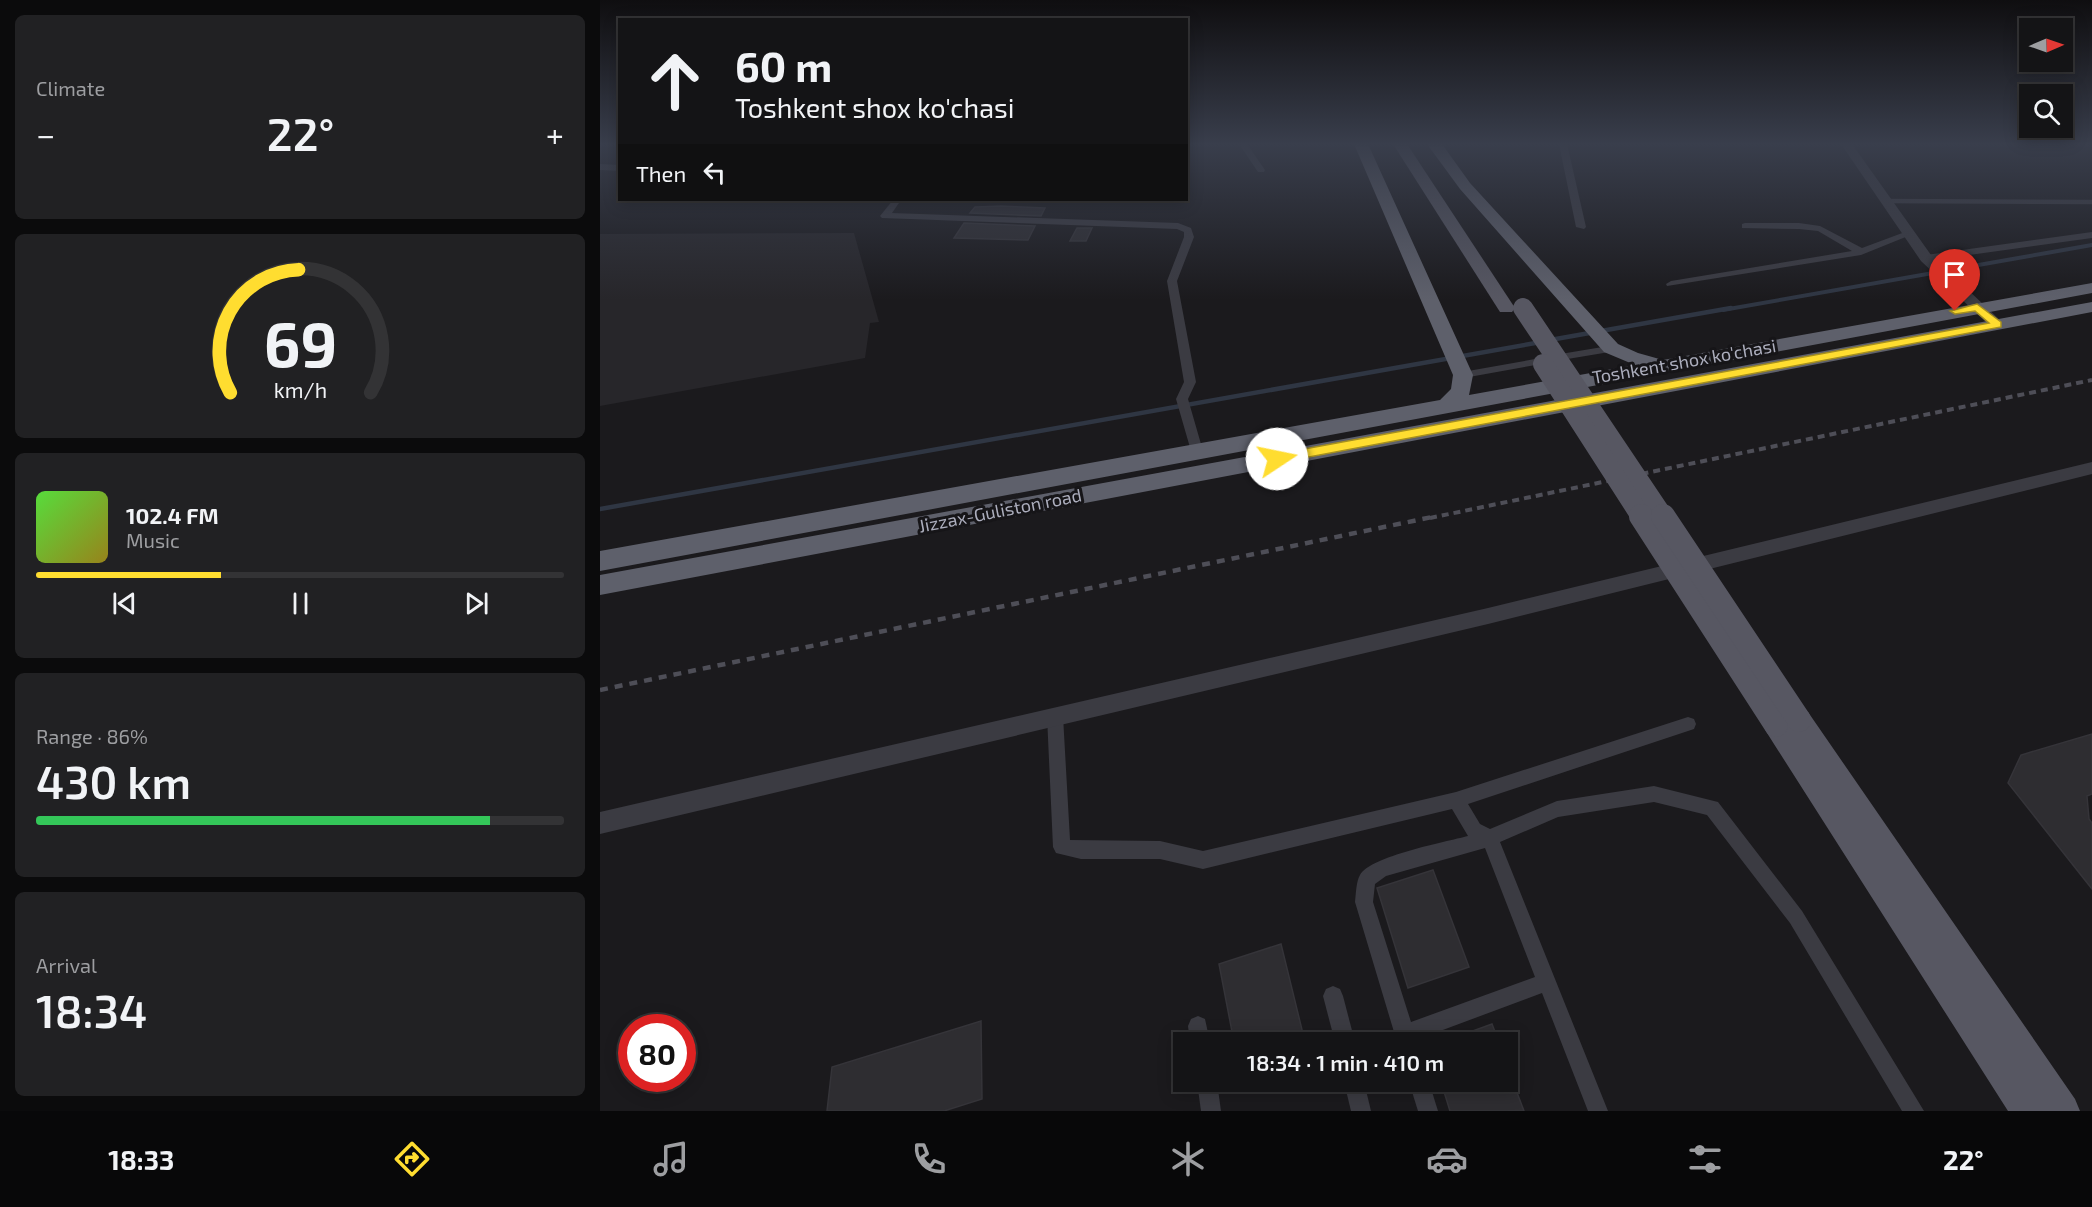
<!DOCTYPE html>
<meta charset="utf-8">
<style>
:root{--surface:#141416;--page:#212123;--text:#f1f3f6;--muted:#9d9ea1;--line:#333335;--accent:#ffdd30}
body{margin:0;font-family:"Exo 2",sans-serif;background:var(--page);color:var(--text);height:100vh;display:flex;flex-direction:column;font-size:22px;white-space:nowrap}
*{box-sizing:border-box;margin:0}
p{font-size:20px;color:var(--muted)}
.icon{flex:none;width:33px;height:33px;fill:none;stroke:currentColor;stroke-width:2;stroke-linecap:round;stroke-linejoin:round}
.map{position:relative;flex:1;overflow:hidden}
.panel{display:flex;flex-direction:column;gap:15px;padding:15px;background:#0b0b0c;width:600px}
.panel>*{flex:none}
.top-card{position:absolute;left:18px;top:18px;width:570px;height:183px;border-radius:0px;box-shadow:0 3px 15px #0003,0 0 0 2px var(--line);background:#141416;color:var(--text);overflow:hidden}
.needle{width:39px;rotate:88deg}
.buttons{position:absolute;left:1419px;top:18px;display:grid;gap:12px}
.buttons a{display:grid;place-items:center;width:54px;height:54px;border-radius:0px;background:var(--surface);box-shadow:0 3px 15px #0003,0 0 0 2px var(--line);font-size:30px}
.speed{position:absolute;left:18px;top:1014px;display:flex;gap:12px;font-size:30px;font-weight:700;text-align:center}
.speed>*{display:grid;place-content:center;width:78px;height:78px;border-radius:50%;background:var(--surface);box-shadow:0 3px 15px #0003,0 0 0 2px var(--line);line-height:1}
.speed .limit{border:9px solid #d22;background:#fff;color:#111}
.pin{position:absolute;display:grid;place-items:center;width:51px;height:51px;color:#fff;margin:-62px -26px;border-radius:50% 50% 50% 0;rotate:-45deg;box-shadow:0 0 6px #0007}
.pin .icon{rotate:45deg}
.me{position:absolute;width:66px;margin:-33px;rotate:79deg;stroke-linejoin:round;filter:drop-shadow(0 0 4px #0008)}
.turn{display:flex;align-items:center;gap:21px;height:126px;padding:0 18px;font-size:27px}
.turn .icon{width:78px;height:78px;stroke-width:2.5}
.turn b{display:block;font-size:42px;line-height:51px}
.then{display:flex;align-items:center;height:57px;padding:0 18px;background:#0003;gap:12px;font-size:22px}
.big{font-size:45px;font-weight:600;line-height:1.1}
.panel .card{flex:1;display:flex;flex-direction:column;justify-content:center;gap:9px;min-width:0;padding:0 21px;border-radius:9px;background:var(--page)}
.panel .dial{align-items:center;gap:0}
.dial svg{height:156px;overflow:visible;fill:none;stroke:var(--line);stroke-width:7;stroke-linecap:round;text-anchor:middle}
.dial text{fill:var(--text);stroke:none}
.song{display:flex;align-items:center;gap:18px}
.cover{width:72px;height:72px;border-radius:9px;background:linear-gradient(135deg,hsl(110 70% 55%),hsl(50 70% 35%))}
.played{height:6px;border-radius:3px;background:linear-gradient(90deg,var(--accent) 35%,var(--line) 35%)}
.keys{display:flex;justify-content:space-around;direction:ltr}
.heat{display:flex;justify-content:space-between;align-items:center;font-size:33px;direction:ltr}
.charge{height:9px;border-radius:4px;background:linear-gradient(90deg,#34c759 86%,var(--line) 0)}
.trip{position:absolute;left:573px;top:1032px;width:345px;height:60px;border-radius:0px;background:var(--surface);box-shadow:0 3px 15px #0003,0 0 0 2px var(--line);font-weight:600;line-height:60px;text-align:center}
.tab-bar{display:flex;height:96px;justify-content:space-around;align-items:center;background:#080809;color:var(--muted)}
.tab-bar .icon{width:42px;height:42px}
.tab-bar .on{color:var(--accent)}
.tab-bar b{font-size:27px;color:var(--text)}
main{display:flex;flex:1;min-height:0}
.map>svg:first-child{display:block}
.built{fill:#27262a}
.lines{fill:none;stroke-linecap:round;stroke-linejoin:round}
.stream-far1{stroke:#2f3643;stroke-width:4}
.stream{stroke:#2f3643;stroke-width:4.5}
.building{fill:#2e2d31;stroke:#353439;stroke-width:1.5}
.service-far1{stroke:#3b3b42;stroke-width:4.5}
.service{stroke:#3b3b42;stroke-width:6}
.minor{fill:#3b3b42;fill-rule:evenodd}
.tertiary{fill:#3b3b42;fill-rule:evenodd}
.primary{fill:#575762;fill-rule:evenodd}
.trunk{fill:#5e606b;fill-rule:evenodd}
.rail-far1{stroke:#4e4e57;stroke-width:4;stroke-dasharray:7 5;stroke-linecap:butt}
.rail{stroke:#4e4e57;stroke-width:4.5;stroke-dasharray:8 7;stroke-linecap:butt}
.primary-bridge-far2{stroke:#575762;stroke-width:15}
.primary-bridge-far1{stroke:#575762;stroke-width:20}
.primary-bridge{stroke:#575762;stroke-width:24}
.route{fill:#ffdd30;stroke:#a6901f;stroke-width:1.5}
.labels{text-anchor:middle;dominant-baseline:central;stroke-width:6;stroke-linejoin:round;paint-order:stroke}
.street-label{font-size:18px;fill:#acaebd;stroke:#161518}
</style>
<main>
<section class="panel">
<div class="card"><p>Climate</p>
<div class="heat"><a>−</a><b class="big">22°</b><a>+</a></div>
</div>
<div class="card dial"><svg viewBox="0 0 100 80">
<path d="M14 69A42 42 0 1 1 86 69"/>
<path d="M14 69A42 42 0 0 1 49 6" stroke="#ffdd30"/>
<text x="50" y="56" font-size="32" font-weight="700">69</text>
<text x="50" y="72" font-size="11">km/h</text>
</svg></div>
<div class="card">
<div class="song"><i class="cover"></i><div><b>102.4 FM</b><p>Music</p></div></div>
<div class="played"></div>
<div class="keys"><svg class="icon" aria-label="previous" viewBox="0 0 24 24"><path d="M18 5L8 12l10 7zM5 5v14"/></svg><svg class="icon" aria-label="pause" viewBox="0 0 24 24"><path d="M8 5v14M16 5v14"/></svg><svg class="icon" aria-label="next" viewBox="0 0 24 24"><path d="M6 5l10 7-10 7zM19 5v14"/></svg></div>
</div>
<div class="card"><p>Range · 86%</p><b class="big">430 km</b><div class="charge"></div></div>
<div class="card"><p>Arrival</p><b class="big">18:34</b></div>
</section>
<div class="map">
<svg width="1492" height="1111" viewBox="0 0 1492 1111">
<rect width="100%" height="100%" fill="#1b1a1d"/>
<path class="built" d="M254,233L279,322L270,323L265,358L0,406V234Z"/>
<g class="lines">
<path class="stream-far1" d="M1123,310L1492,245"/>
<g class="stream">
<path d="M950,340L1131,308"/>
<path d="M0,509L941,342"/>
</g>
</g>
<g class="building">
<path d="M375,207L401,206L445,208L441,216L370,213Z"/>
<path d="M364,223L435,226L428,240L354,238Z"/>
<path d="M477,228H492L486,241H470Z"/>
<path d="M1492,734V794L1487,796L1489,819L1492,823V889L1408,783L1421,755Z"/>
<path d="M833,870L869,967L808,988L777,888Z"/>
<path d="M681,944L705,1042H634L619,964Z"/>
<path d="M381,1021L382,1099L344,1111H227L232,1067Z"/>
<path d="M892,1024L899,1042H845V1041Z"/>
<path d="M841,1082H913L924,1111H850Z"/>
</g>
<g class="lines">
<path class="service-far1" d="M1285,201L1492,202"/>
<g class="service">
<path d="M961,357L1009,349"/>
<path d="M863,375L941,361"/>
</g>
<g class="minor">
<path d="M639,144H647L665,170L664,172H658Z"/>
<path d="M959,144H967L986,227L984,229L976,227Z"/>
<path d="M0,164L20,165V171L0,170Z"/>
<path d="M293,200H301L292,213L578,223L591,228L594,237L577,281L596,382L588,399L603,451L601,454L597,455L591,451L576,399L584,382L567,281L584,237V232L577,229L282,218L280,216Z"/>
<path d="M1145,223H1199L1220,226L1262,248L1305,232L1313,234L1261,255L1067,286L1066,284L1071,281L1252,251L1218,231L1199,229L1142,228V224Z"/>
<path d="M1492,232V238L1326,261L1321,258L1326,255Z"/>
<path d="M455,709L461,711L463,716L470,840L560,841L603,851L856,792L1088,717L1094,719L1096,724L1094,729L1088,731L868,804L880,824L890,829L957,801L1054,786L1118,802L1202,911L1324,1111H1302L1190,923L1107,815L1054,802L958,817L900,842L1008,1111H988L942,993L816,1040L817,1042H797L755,902C756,894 756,882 760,875C771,856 845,842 868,836L852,809L603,869L560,859H481L456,853L453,847L447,716L449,711ZM885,848L935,977L811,1022L773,902L775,884L786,876Z"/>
<path d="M733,986L740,989L743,996L755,1042H735L723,996L726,989Z"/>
<path d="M598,1016L605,1019L610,1042H590L588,1026L591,1019Z"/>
<path d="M597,1082H617L621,1111H601Z"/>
<path d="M744,1082H764L771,1111H751Z"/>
<path d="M809,1082H829L838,1111H818Z"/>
</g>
<g class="tertiary">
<path d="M1241,144H1252L1331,255L1402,322L1404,325L1402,328H1392L1321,261Z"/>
<path d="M1492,462V474L888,624L0,834V812L888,608Z"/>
</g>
<g class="primary">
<path d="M793,144H807L915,308L912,312H900Z"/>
<path d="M1199,708L1208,712L1475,1099L1480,1111H1408L1167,733L1163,725L1167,717L1176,713L1187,719L1190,712Z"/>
</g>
<g class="trunk">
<path d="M754,144H768L873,375L869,395L1035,365L1004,352L860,189L827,144H842L870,183L1018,344L1038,353L1063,360L1492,283V293L0,571V551L840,400L851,389L853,375Z"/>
<path d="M1492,302V312L0,595V575Z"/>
</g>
<path class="rail-far1" d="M830,518L1492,380"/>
<path class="rail" d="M0,690L837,516"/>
<path class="primary-bridge-far2" d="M922,306L925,310"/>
<g class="primary-bridge-far1">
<path d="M923,308L1064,518"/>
<path d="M943,364L1042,518"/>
</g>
<g class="primary-bridge">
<path d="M1041,516L1176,725"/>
<path d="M1063,516L1199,720"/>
</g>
</g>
<linearGradient id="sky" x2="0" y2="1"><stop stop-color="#0f0e10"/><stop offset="0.48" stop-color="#393e4c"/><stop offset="1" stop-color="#393e4c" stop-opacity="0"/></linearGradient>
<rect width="1492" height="300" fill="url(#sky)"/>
<path class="route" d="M1377,304L1401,322V327L677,463L671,459L677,454L1389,323L1375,311L1355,314L1350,311Z"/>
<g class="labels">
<g class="street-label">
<text transform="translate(1084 361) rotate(-10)">Toshkent shox ko'chasi</text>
<text transform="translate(400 510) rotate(-11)">Jizzax-Guliston road</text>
</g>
</g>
</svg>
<div class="buttons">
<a><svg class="needle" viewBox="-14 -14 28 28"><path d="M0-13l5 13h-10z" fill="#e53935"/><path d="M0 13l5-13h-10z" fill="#9d9ea1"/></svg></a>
<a><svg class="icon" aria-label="search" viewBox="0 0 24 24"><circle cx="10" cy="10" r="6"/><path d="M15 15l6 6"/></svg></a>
</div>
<div class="speed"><div class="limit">80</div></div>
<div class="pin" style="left:1355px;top:311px;background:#d93025"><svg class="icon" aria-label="arrive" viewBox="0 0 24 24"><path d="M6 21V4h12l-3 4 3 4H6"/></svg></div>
<svg class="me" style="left:677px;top:459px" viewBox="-20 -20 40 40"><circle r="19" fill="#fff"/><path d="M0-13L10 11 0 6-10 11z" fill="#ffdd30"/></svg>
<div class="trip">18:34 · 1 min · 410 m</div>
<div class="top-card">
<div class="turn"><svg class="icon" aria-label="ahead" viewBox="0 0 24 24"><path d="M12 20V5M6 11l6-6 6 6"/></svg><div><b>60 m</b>Toshkent shox ko'chasi</div></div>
<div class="then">Then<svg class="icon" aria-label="left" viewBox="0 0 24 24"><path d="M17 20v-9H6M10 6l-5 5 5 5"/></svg></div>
</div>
</div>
</main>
<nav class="tab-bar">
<b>18:33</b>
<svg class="icon on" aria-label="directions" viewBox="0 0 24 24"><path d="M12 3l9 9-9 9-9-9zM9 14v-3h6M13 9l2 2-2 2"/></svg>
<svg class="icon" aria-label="music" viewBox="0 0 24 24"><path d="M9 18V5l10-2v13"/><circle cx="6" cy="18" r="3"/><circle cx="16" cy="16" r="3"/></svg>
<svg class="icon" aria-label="phone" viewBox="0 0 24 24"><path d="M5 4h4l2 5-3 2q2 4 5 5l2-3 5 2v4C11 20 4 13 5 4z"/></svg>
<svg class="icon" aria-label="climate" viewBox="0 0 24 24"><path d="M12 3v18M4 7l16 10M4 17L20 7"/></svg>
<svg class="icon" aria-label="car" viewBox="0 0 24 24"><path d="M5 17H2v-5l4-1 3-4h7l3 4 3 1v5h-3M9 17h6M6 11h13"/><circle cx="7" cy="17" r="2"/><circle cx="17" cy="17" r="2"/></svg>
<svg class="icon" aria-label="filters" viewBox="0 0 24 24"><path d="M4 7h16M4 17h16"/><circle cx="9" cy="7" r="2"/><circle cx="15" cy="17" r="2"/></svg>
<b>22°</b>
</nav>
